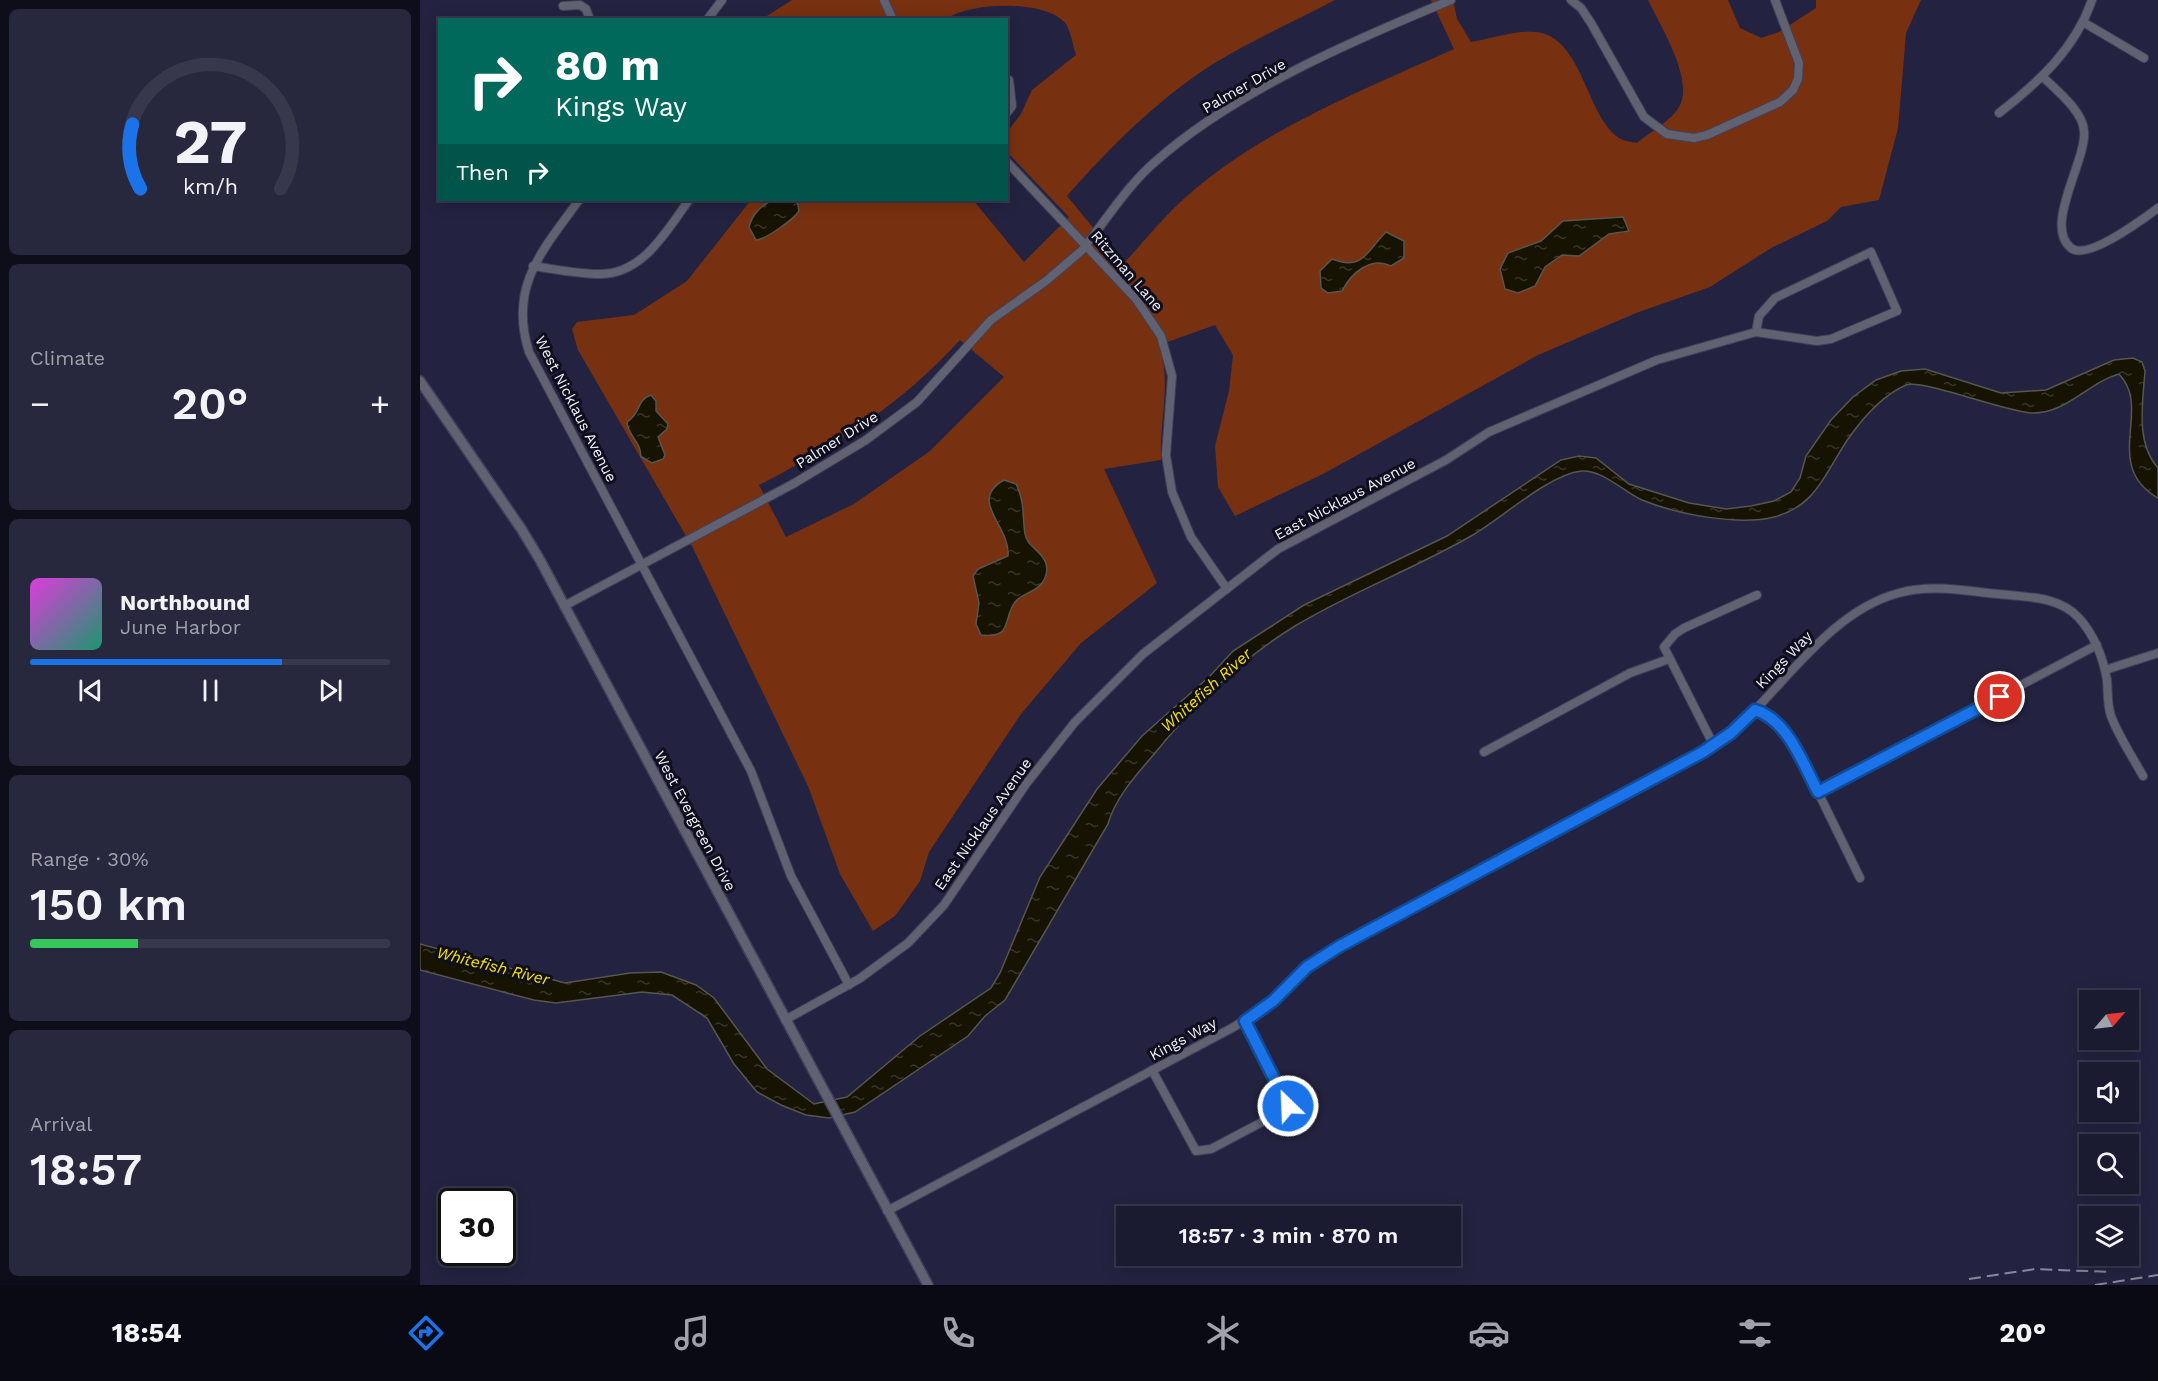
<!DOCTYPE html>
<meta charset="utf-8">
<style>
:root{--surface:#1a1a31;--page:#27273d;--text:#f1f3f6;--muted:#9fa1ab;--line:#38384d;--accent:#1a73e8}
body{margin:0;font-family:"Work Sans",sans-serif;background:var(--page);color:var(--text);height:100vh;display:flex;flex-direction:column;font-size:22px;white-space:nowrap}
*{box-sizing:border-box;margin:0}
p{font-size:20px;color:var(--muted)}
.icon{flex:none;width:33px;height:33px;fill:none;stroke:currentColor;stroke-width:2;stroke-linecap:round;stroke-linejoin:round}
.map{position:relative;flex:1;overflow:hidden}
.drawer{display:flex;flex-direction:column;gap:9px;padding:9px;background:#0e0e1b;width:420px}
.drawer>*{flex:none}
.banner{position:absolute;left:18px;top:18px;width:570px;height:183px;border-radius:0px;box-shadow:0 3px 15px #0003,0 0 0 2px var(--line);background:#00695c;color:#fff;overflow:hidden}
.needle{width:39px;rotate:62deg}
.fabs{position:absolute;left:1659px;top:990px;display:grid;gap:12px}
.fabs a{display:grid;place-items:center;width:60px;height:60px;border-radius:0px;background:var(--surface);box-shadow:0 3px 15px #0003,0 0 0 2px var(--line);font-size:30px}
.speed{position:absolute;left:18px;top:1188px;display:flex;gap:12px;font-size:30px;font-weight:700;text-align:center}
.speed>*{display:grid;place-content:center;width:78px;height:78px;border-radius:50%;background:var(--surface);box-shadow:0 3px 15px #0003,0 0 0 2px var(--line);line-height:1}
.speed .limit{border:3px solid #111;border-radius:9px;background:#fff;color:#111}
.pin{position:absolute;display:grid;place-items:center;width:51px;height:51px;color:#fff;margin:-26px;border:3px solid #fff;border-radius:50%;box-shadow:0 2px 6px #0007}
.me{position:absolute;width:66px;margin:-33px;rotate:336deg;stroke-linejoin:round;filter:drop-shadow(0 0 4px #0008)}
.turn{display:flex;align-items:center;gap:21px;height:126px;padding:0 18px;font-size:27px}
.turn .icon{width:78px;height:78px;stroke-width:2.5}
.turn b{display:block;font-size:42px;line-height:51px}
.then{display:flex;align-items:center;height:57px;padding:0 18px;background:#0003;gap:12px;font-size:22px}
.big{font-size:45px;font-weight:600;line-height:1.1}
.drawer .card{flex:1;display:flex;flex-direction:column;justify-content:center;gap:9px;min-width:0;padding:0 21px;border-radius:9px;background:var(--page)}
.drawer .dial{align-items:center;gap:0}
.dial svg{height:156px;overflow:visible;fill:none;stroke:var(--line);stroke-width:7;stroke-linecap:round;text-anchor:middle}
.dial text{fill:var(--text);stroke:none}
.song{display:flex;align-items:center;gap:18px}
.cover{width:72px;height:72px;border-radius:9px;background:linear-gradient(135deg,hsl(300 70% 55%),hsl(160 70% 35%))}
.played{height:6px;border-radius:3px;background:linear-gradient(90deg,var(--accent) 70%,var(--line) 70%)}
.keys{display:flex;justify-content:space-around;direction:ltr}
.heat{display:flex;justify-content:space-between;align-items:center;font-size:33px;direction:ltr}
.charge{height:9px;border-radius:4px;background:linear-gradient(90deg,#34c759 30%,var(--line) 0)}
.trip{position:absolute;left:696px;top:1206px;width:345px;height:60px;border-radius:0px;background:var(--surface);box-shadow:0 3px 15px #0003,0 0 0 2px var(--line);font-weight:600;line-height:60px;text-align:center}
.tabs{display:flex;height:96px;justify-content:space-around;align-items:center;background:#0a0a14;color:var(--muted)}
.tabs .icon{width:42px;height:42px}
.tabs .current{color:var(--accent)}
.tabs b{font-size:27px;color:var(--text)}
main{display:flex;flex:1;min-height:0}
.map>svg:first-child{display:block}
.grass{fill:#783110;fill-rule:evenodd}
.water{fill:url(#water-ripples);stroke:#57564e;stroke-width:1.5}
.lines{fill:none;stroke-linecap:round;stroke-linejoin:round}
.minor-casing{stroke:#40405b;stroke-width:10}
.tertiary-casing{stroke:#40405b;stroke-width:12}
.minor{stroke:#606171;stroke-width:8}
.tertiary{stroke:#606171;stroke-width:9}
.rail{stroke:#87879c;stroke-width:2;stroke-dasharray:12 6;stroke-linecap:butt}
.route-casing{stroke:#114b97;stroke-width:15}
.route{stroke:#1a73e8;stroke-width:10}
.labels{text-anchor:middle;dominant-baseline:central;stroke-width:6;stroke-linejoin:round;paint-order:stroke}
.street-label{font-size:15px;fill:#f0f1fd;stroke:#0e0e1c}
.water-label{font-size:16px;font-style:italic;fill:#f8e201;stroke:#0e0e1c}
</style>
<main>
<section class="drawer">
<div class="card dial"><svg viewBox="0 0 100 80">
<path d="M14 69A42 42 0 1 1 86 69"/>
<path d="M14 69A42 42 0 0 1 10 36" stroke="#1a73e8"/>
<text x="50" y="56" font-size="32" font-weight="700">27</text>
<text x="50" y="72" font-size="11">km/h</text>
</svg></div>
<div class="card"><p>Climate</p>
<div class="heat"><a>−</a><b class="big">20°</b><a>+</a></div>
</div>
<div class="card">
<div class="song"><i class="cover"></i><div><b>Northbound</b><p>June Harbor</p></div></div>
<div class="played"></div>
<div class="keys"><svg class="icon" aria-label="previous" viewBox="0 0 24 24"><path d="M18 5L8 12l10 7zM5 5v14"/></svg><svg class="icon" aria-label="pause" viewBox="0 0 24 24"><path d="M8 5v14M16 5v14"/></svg><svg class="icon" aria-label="next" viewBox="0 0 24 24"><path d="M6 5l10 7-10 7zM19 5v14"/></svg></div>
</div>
<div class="card"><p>Range · 30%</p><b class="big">150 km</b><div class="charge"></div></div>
<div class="card"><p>Arrival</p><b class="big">18:57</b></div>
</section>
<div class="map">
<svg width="1738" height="1285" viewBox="0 0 1738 1285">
<defs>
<pattern id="water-ripples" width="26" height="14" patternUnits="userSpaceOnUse" patternTransform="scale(1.5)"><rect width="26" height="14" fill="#161303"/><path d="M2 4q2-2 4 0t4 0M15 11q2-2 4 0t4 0" fill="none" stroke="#383629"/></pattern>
</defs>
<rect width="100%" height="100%" fill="#232341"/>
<path class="grass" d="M372,0H915C875,21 832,40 793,64C738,99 690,147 647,196L703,264C724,242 743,217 766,197C839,131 945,89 1034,49L1011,0H1033L1037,19L1051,42C1070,39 1096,30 1115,32C1163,36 1165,115 1199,138C1204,141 1212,142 1217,143C1228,134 1253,119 1259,107C1275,81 1240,25 1228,0H1308L1320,28L1341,38L1359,32L1396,8V0H1501L1486,33L1478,128L1459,200L1421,207L1407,221L1351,248L1290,287L1216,313L1118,355L903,474L815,516L798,487L795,446L809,391L813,355L795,325L739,345C752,382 739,422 741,460L684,469L737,583L661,643L601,714L509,852L500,881L475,916L453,931L420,874L388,786L273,548L158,350L152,329L157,322L214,315L267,281L331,200H553L604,262L649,217L586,151L587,132L601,114L612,90L656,55C653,46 651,32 646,24C628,0 552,1 526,19H342ZM540,340L584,377L510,451L434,504L366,537L339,485C419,444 479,406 540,340Z"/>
<g class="water">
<path d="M352,200H377L379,211C374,219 345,240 336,240L329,227C333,213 340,207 352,200Z"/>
<path d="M1203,217L1209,231L1189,234L1159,256L1142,255L1125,267L1115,286L1098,293L1085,289L1080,269L1088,253L1121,241L1143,221Z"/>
<path d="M966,232L984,241V258L971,266C951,256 931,273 922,291L908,293L901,288L900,271L912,259C943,271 946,252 966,232Z"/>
<path d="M1713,358L1722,362L1725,371C1723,401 1715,443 1738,468V498C1681,465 1733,409 1699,374C1669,382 1647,414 1611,413C1583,411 1502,379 1486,385C1463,395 1442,419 1428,439C1406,471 1397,506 1354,517C1318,526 1256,514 1222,500C1204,492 1182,469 1161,471C1128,475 1081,519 1051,536C994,569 931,592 875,626C821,659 775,704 735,753C717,774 695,798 688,824L585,1000L565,1016L548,1036L435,1112L409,1118L386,1115L361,1105L337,1092L314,1064L287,1018L252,995L222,992L136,1003L114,1000L0,970V944L145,983L210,973L241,972L276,985L294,998L347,1069L394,1104L427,1097L500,1036L571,988L580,973L620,877L677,789L722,736L790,676L813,651L884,605L1027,536L1141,460L1159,456L1176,458L1209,484L1269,503L1306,509L1331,506L1354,501L1371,492L1380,478L1386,456L1411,420L1433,397L1456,380L1481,371L1505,369L1581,393L1626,390L1694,360Z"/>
<path d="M231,395L236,401V411L248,424L247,429L238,437L245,455L243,459L232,463L221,457C221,441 208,436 207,422C221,414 216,400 231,395Z"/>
<path d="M584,480L596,484C605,502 602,515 605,534C607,550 634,554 625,578C619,593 600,592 593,605C583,624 591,638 561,635L556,624L559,603L553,576L558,569L588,556C591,526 547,501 584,480Z"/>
</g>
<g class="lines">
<defs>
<g id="minor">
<path d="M464,0L473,20"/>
<path d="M1151,0L1161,8L1171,23L1224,117L1247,134L1274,138L1287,135L1360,102L1373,90L1378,79L1379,63L1355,0"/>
<path d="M143,6L160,5L166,9L170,20"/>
<path d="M287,20L302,0"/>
<path d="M1663,22L1724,58"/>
<path d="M1623,77C1636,90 1663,111 1664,131C1667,160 1623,226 1651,248C1667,261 1723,219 1738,208"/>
<path d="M1579,113C1619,82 1655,49 1672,0"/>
<path d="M586,114L592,106L589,80"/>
<path d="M586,161L716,299L741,336L752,376L746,455L752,492L771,537L807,589"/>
<path d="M159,200C123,250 88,286 109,352L331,771L371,876L429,985"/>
<path d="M666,245C689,216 708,185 736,161C815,91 934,40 1031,0"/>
<path d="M113,266C134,269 157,274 179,274C223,275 247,230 269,200"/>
<path d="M144,606L373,484L446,440L497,402L571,320L626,281L667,246"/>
<path d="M1685,670L1738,653"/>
<path d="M1335,710L1348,714L1363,729L1398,792L1440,878"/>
<path d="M1293,744L1244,647L1255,634L1264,628L1337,595"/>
<path d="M1064,752L1210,673L1249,659"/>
<path d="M1398,792L1677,645"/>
<path d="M365,1020L439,979L488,943L524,905L606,784L655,722L723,654L858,549L1026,460L1069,432L1237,360L1336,332L1397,341L1411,339L1477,311L1451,252L1355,298L1339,316L1336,332"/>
<path d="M732,1070L776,1151L791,1149L865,1110L868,1106L867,1099L825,1021"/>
<path d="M467,1211L812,1028L846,1007L887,967L920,946L1283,752C1294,741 1309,736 1320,725C1367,681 1413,610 1479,593C1511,584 1546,591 1578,594C1606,597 1639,596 1659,618C1674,635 1683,657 1687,680C1688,692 1687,704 1691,716C1699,737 1712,756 1723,776"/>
</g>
<path id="tertiary" d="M0,381L102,530L120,560L508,1285"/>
</defs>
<use href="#minor" class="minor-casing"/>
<use href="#tertiary" class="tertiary-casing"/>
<use href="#minor" class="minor"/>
<use href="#tertiary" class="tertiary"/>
<g class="rail">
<path d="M1549,1279L1615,1269L1691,1272"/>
<path d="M1675,1285L1738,1275"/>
</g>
</g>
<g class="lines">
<defs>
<path id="route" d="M868,1106L825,1021L853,1001L887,967L920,946L1283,752L1311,733L1335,710C1368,720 1383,764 1398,792L1580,697"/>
</defs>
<use href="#route" class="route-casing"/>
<use href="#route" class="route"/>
</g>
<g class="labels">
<g class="street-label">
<text transform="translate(824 86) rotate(-30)">Palmer Drive</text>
<text transform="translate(707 271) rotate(49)">Ritzman Lane</text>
<text transform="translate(156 409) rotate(63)">West Nicklaus Avenue</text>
<text transform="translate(417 440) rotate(-32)">Palmer Drive</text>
<text transform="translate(925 499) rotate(-28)">East Nicklaus Avenue</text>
<text transform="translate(1364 660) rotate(-46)">Kings Way</text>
<text transform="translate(275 821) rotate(62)">West Evergreen Drive</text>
<text transform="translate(563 824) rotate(-55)">East Nicklaus Avenue</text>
<text transform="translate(763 1039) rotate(-28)">Kings Way</text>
</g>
<g class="water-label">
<text transform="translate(786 690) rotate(-42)">Whitefish River</text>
<text transform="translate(73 966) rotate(14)">Whitefish River</text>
</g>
</g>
</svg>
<div class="fabs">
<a><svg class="needle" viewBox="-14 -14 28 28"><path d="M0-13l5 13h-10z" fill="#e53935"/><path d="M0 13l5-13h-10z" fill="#9fa1ab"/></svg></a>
<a><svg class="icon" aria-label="sound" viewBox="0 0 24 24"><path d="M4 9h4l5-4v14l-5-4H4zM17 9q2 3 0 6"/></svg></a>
<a><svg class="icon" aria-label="search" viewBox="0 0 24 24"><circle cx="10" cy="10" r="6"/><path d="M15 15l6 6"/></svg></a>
<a><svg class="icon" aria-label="layers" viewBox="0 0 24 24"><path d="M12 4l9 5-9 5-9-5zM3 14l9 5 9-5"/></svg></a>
</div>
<div class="speed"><div class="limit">30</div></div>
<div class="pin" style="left:1580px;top:697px;background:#d93025"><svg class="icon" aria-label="arrive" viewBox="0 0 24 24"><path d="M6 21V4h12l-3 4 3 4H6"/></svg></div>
<svg class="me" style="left:868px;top:1106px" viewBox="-20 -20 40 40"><circle r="17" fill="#1a73e8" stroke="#fff" stroke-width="3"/><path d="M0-11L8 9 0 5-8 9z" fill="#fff"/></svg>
<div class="trip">18:57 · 3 min · 870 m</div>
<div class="banner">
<div class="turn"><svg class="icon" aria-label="right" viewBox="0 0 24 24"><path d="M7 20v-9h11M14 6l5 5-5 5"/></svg><div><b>80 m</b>Kings Way</div></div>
<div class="then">Then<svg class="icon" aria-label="right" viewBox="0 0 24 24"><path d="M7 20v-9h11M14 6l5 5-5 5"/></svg></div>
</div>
</div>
</main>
<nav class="tabs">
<b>18:54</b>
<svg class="icon current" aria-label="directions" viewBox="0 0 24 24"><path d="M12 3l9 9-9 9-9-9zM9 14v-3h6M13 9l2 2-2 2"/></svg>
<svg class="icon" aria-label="music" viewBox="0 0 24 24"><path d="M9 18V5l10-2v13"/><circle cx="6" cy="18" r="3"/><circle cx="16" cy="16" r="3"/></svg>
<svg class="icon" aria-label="phone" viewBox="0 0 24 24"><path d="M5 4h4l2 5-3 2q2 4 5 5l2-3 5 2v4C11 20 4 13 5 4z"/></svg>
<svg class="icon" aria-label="climate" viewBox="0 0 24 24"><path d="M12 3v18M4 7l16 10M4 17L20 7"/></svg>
<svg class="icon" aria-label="car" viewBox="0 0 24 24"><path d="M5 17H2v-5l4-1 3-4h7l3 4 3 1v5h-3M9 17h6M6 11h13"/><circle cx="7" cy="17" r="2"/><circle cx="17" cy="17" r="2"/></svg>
<svg class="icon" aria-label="filters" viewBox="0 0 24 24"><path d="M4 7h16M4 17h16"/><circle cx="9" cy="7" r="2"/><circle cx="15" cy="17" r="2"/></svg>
<b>20°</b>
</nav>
